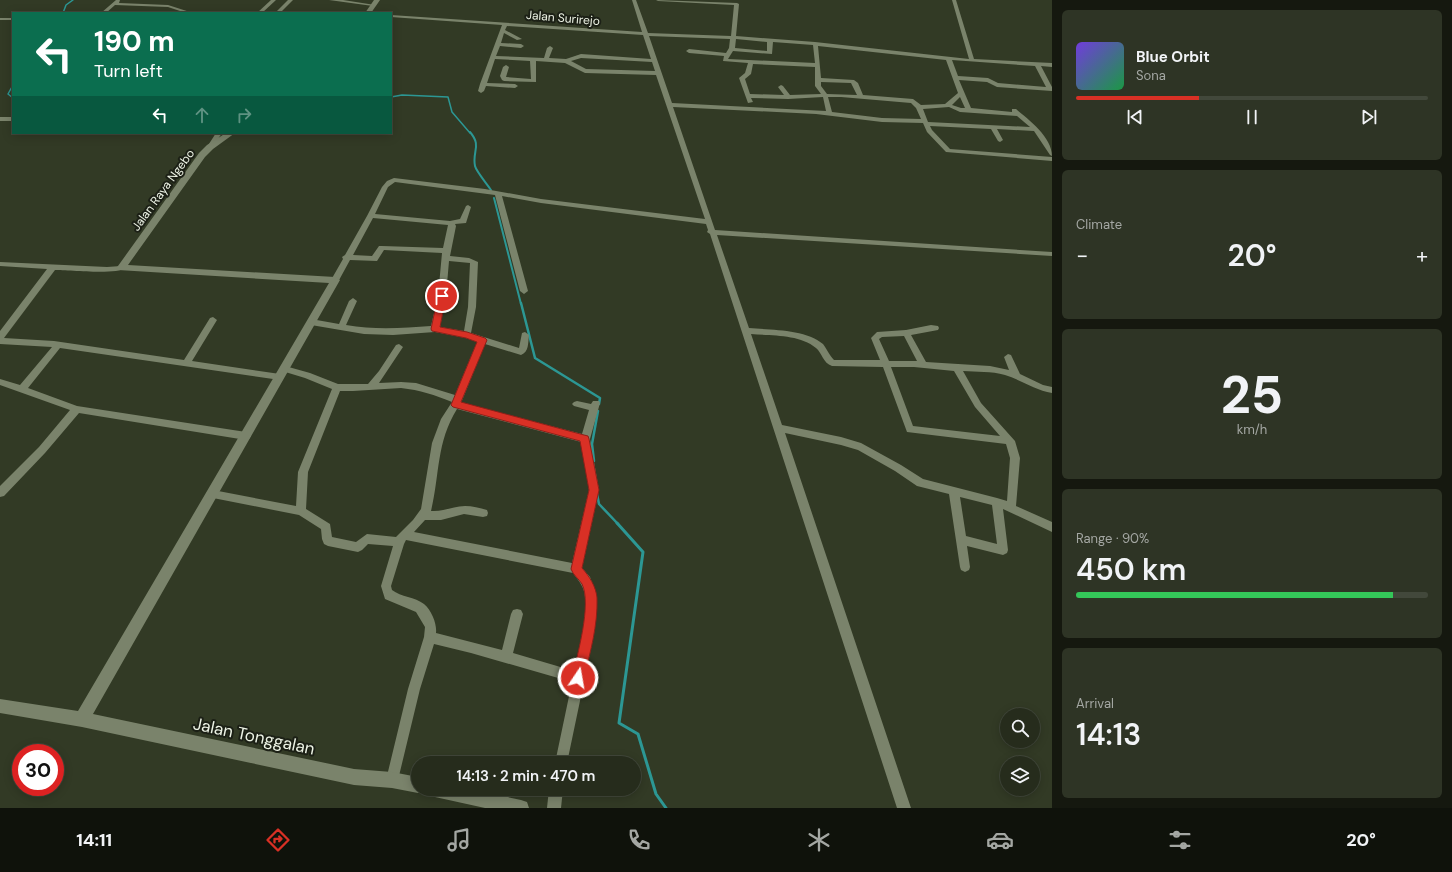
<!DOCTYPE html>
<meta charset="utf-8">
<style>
:root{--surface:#262c1c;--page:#2e3425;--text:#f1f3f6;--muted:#a4a7a3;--line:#42483b;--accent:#d93025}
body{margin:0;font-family:"DM Sans",sans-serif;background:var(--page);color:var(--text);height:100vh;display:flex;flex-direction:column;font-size:15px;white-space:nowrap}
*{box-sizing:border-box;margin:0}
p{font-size:13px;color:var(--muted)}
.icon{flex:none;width:22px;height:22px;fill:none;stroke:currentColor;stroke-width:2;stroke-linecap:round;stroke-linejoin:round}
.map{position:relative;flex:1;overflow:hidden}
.sheet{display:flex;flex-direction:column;gap:10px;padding:10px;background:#15180f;width:400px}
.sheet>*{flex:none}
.banner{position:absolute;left:12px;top:12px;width:380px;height:122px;border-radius:0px;box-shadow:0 2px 10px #0003,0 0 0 1px var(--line);background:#0b6e4f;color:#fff;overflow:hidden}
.fabs{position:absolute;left:1000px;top:708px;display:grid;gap:8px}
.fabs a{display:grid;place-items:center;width:40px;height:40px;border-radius:50%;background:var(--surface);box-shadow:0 2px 10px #0003,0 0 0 1px var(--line);font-size:20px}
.speed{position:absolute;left:12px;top:744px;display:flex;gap:8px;font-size:20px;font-weight:700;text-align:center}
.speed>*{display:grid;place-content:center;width:52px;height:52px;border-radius:50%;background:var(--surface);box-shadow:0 2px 10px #0003,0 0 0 1px var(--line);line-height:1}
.speed .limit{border:6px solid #d22;background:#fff;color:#111}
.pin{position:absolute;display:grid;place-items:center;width:34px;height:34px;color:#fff;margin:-17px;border:2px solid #fff;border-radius:50%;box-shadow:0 1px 4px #0007}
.me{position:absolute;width:44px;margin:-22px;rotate:12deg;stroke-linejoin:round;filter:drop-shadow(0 0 3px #0008)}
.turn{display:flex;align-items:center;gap:14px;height:84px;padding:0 16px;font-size:18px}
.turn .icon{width:52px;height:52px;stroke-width:2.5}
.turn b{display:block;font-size:28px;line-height:34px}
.lanes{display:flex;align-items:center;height:38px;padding:0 16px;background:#0003;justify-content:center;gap:20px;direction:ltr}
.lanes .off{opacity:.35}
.big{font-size:30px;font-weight:600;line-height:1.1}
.sheet .widget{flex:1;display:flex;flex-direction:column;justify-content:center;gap:6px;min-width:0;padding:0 14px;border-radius:6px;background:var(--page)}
.sheet .dial{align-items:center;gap:0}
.dial b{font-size:52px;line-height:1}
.song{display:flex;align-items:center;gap:12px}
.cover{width:48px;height:48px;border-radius:6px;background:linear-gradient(135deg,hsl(260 70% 55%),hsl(140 70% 35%))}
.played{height:4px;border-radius:2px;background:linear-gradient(90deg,var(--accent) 35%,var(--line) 35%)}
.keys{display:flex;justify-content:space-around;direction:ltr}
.heat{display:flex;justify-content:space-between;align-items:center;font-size:22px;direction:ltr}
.charge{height:6px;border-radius:3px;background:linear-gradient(90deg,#34c759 90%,var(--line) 0)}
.trip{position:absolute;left:411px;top:756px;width:230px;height:40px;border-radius:20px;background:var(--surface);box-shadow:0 2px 10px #0003,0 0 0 1px var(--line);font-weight:600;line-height:40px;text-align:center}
.menu{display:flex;height:64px;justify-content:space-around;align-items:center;background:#0f120b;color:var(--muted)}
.menu .icon{width:28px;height:28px}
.menu .active{color:var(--accent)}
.menu b{font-size:18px;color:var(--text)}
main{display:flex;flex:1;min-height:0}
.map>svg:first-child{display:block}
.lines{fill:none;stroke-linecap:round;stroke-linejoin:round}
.stream-far3{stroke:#2c9794;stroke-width:1.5}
.stream-far2{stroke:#2c9794;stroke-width:2}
.stream-far1{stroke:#2c9794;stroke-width:2.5}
.stream{stroke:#2c9794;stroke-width:3}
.minor{fill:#7a836b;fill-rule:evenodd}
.tertiary{fill:#7a836b;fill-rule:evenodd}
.route{fill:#d93025;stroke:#8d1f18}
.labels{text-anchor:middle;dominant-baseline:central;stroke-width:4;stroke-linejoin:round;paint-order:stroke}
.far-street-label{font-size:12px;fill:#edf3e5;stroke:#1c2016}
.near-street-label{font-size:17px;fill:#edf3e5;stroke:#1c2016}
</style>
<main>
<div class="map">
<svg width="1052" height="808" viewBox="0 0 1052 808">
<rect width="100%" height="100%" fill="#323a25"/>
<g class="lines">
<g class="stream-far3">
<path d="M63,13L66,5L73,0"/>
<path d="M13,85L8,94L13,98"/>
<path d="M391,97L402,95L448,97L452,112L470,133"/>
</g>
<g class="stream-far2">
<path d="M470,132C482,146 472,151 475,166C476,171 487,184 491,190"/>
<path d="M494,198L521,304"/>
</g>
<g class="stream-far1">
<path d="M521,303L535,358L600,398L599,404"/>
<path d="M594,461L592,444L598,411"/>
<path d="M597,494L599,504L618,524"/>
</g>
<path class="stream" d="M617,523L643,552L619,723L638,734L656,794L666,808"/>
<g class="minor">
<path d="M116,0H120L119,3L168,5L193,13H186L168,7L115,5L106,13H101Z"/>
<path d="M271,0H276L262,13H257Z"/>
<path d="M288,0H293L280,13H275Z"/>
<path d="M329,0H343L375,5L373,6Z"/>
<path d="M632,0H636L648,33L731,36L734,5L658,1L656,0L737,3L739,4L736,36L815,42L969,59L952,0H956L974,59L1052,63V67L1041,66L1052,87V91L997,87L987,82L959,80L971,108L1012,112V109H1016C1029,120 1052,137 1052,156L1050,155L1034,131L997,129L1003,140L1000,142L998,141L991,129L930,126L932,130L950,149L1052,157V161L946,152L927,132L923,123L882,122L816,114L673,107L715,230L1052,252V256L717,235L749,328C771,330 806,329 823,344C827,349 829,355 834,360H880L871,338L877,332L906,330L931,325L938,326L939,328L938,330L911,335L926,362L990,366L1009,370L1004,357L1008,354L1011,355L1020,374L1043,385L1052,387V393C1035,390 1021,380 1005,375C991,371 977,372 963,371L981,403L1015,441L1020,458L1016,506L1052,522V532L1003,509L1008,550L1007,553L1003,555L967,546L970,567L969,570L965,572L961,570L960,567L949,494L917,486L895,471L858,450L841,445L785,433L911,808H897L710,234L707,232L708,230L706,224L541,203L502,196L528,291L524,294L520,291L495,195L395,182L388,187L375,214L450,221L460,219L466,206L468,205L471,207L466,223L455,224L456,226L450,256L469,258L478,262L476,307L471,333L519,348L522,333L525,332L529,335C528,343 529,352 521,355L485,344L461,403L582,434L589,410L574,406L572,404L574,402L577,401L591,404L593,401H599L600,403L590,439L599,490L582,568L590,577L597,597L594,634L567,763H555L572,682L471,653L434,644L420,689L398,780L397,785L392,786L387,785L386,780L408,689L424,637L425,627L416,612L385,599L381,586L393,546L368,544L362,550L358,552L328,546L324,544L322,539L321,529L299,515L213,498L209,497L208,494L209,491L213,490L296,506L298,472L332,389L305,378L282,371L281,369L282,367L285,366L310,373L338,384H368L379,371L396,345L399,344L403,347L379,383L401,382L416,383L455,395L477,342L466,338L435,332L393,335L364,334L311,325L307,322L311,319L339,324L349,301L353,298L357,301L346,325C375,330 403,328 431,326L438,296L442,253L384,250L377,261L350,260L338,282L335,283L331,280L343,259L342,257L345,255L367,216L382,187L387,181L394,178L485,189L541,199L705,219L656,75L585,73L565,63L536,61V82L504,81L502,80L500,76L503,67L506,65L509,67L506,77L531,79L530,61L495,59L487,83L515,84L518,86L515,88L486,86L484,91L481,93L478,91L480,84L502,25L391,17V15L642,32ZM507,26L643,35L651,59L581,54L566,59L549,58L553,48L550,46L547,48L544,58L496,56L500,46L521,48L524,46L521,44L501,43L504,33L517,40L522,39L505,30ZM649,36L730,39L729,48L726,53L689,49L686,51L689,53L724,56L723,61L748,63L745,73L739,78L748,103L753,102L751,98L788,99L823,97L826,111L672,103ZM736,39L767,42V51L735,48ZM773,42L813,45L815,63L728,59L733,51L772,54ZM818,46L946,60L958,93L945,104L921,105L913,99L863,95L858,83L854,80L821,78ZM581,58L652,62L655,71L586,69L571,61ZM952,60L1035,66L1046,87L998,83L988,78L958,76ZM753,64L815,67V86L821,94L790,95L783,86L781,85L778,87L784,95L750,94L745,79L751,74ZM821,82L851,83L857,95L827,94L821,86ZM828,97H841L911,103L916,108L921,119L882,118L832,112ZM960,97L965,108H961L952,105ZM949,107L960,112L1017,116L1030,127L928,122L923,109ZM373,218L448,225L443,248L382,246H379L372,256L353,255ZM449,261L470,263L468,307L464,331L440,327L446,296ZM751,334C772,336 799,334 816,348C822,353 823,363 832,366L883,367L907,432L1006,444L1010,458L1007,501L997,498L923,479L901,465L861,443L841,437L782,425ZM904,336L917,361H889L879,339L882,337ZM891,367H914L954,371L975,407L1000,436L913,426ZM401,388C420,390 435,395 452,402L441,419L432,443L421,509L413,520L396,537L367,534L356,542L332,537L330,524L306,509L308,472L340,391H353ZM457,409L581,442L589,490L572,563L414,532L425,520H441L464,514L483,517L487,516L488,513L487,510C480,508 472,506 465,506C453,506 444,512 431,511C440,474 436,443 457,409ZM960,497L992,505L997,544L966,536ZM406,540L573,573C579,581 585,588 585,598C587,619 579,650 574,671L513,653L523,614L521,610L517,609L513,610L511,614L502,650L436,633C437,624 432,611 424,604C415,597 401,597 392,590L391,586L404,544Z"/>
<rect x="0" y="18" width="13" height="2"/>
<rect x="0" y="117" width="13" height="4"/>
<path d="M216,133H222L212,148H208L207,147Z"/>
<path d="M0,262L107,267L121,266L125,268C118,275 67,270 55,270L4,338L54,341L184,360L210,318L213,317L217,320L192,361L280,374L284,377L280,380L60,348L28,388L77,406L246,432L249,433L251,436L249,439L246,440L79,413L45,453L4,496L0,497V486L39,447L70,410L0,385V379L20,385L52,347L0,344V331L47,269L0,266Z"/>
<path d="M549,789H563L561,808H547Z"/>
</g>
<g class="tertiary">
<path d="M374,0H380L371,13H365Z"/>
<path d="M226,133H235L213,149L205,157L128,265L335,277L340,280L93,714L354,769L392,772L418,777V789H424L418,793L392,788L354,785L82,727L0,713V699L78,711L329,283L118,270L116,268L118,266L199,153L207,145Z"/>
<path d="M427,789H471L521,800L527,802L529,808H485L435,797L429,795Z"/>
</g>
</g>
<path class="route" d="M442,293L446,296L440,327L467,332L485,338L487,340L461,402L584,435L588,436L589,439L599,490L582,568C589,576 596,586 597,598C598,625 590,653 584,678L583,683L578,684L574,683L572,678C577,656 592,604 582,584C579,579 573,575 571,569L589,490L580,441L453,407L451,405L477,342L466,338L432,331L431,329L438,296Z"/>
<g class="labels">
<g class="far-street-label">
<text transform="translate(563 18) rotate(5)">Jalan Surirejo</text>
<text transform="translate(163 190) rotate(-54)">Jalan Raya Ngebo</text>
</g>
<g class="near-street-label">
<text transform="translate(254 736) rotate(12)">Jalan Tonggalan</text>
</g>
</g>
</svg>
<div class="fabs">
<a><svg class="icon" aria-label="search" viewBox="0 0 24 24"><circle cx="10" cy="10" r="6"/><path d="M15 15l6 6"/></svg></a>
<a><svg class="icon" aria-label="layers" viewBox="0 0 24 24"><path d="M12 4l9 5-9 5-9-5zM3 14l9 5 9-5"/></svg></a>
</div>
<div class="speed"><div class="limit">30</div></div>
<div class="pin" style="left:442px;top:296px;background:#d93025"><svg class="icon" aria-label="arrive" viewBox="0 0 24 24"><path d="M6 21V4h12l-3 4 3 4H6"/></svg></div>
<svg class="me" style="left:578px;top:678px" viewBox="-20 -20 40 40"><circle r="17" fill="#d93025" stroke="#fff" stroke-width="3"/><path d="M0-11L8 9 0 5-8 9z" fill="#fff"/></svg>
<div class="trip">14:13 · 2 min · 470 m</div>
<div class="banner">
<div class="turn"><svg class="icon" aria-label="left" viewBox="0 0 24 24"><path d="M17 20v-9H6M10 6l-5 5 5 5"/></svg><div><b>190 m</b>Turn left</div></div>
<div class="lanes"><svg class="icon" aria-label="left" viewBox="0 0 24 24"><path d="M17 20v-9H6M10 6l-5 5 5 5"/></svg><svg class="icon off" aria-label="ahead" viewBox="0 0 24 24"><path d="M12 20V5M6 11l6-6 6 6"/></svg><svg class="icon off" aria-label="right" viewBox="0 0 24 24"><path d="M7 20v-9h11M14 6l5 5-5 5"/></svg></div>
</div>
</div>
<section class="sheet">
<div class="widget">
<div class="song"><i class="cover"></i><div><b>Blue Orbit</b><p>Sona</p></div></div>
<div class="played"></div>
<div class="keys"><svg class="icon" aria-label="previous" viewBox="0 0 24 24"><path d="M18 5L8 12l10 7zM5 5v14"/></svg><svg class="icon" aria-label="pause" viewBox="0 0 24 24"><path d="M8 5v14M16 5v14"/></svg><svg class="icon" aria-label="next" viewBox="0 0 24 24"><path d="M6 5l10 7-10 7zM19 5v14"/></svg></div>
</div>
<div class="widget"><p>Climate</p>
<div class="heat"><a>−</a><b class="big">20°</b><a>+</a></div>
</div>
<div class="widget dial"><b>25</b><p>km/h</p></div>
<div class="widget"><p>Range · 90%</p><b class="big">450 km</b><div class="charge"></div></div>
<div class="widget"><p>Arrival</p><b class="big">14:13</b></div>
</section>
</main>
<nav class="menu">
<b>14:11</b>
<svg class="icon active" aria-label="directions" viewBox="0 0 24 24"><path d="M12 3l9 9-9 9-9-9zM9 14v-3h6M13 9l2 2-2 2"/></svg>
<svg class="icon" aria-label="music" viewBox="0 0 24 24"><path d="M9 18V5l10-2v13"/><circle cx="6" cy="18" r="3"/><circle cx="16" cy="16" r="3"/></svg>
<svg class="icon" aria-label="phone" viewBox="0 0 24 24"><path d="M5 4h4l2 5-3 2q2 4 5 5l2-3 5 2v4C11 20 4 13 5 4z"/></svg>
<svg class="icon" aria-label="climate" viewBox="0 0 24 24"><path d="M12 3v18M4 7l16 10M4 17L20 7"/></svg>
<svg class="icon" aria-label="car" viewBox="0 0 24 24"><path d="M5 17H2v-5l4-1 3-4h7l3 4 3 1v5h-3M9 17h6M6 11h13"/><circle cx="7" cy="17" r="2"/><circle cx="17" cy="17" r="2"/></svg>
<svg class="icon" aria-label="filters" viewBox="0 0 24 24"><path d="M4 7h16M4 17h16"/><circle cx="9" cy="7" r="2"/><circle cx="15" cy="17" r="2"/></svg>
<b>20°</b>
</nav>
